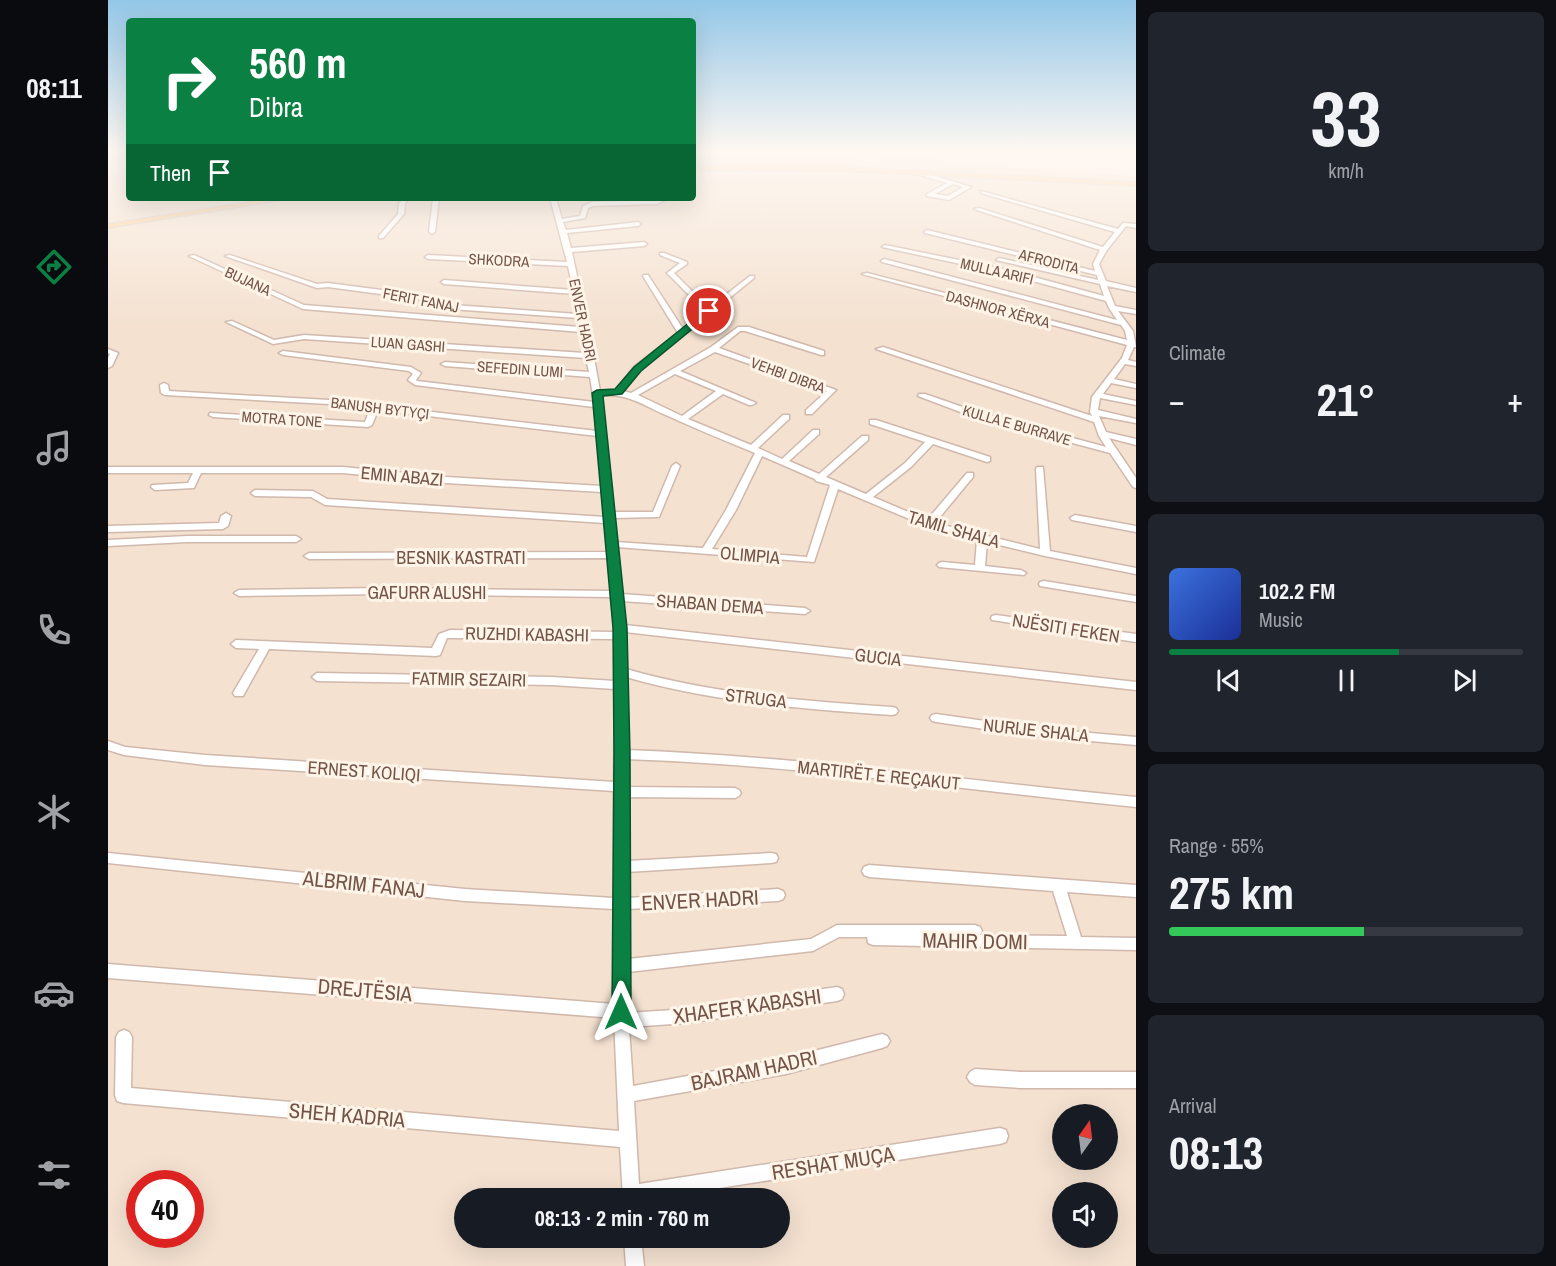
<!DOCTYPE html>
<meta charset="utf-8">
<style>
:root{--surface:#171b24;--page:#20242c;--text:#f1f3f6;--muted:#9ea1a6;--line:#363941;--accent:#0b8043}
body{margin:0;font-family:"Archivo Narrow",sans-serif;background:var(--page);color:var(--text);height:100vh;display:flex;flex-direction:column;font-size:22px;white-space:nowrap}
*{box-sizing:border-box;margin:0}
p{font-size:20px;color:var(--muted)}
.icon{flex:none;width:33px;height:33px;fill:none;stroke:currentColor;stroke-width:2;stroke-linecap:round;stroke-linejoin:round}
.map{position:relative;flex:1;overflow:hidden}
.sheet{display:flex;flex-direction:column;gap:12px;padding:12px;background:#0d0f14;width:420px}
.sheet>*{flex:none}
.guide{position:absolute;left:18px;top:18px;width:570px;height:183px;border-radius:6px;box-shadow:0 6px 24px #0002;background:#0b8043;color:#fff;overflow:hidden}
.needle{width:39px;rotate:14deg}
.fabs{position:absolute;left:944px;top:1104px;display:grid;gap:12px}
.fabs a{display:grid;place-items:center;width:66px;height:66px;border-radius:50%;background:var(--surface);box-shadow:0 6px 24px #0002;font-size:30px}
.speed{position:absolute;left:18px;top:1170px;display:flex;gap:12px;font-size:30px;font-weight:700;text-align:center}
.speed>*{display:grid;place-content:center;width:78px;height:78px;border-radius:50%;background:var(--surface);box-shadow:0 6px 24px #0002;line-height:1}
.speed .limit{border:9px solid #d22;background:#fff;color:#111}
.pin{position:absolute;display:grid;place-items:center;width:51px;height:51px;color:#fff;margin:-26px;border:3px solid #fff;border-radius:50%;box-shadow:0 2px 6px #0007}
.me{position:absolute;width:66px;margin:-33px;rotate:0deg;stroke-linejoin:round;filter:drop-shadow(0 0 4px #0008)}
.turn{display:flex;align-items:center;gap:21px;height:126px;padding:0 24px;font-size:27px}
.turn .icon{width:78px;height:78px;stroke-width:2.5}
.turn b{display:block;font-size:42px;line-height:51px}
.then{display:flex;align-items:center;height:57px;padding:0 24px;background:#0003;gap:12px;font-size:22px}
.big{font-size:45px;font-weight:700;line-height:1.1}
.sheet .widget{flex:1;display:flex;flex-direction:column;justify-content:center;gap:9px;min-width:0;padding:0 21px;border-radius:9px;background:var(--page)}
.sheet .dial{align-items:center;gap:0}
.dial b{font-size:78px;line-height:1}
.song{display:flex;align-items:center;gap:18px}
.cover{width:72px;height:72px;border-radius:9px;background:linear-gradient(135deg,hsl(220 70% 55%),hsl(230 70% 35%))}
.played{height:6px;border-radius:3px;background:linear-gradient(90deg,var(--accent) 65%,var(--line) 65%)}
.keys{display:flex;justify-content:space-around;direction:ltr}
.heat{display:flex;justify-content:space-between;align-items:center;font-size:33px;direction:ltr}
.charge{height:9px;border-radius:4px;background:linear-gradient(90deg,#34c759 55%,var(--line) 0)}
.trip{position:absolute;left:346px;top:1188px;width:336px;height:60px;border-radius:30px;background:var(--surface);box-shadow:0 6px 24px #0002;font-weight:700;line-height:60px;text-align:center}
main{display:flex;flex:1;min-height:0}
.tab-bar{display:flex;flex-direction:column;width:108px;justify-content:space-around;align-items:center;background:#090b0e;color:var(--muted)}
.tab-bar .icon{width:42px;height:42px}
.tab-bar .selected{color:var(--accent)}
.tab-bar b{font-size:27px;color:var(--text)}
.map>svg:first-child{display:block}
.residential{fill:#f4e1d0;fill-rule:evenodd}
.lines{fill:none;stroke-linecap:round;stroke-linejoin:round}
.stream{stroke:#9dd3d8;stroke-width:1.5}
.minor-casing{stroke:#d0b8ac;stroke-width:3}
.major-casing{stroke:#d8cfcc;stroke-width:2}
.minor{fill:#fff;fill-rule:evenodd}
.major{fill:#fccf99;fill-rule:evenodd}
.route{fill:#0b8043;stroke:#07532c;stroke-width:1.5}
.labels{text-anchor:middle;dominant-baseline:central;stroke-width:6;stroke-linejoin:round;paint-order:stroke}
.far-street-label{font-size:15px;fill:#745448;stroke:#fff4e8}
.street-label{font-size:18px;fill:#745448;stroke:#fff4e8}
.near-street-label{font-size:21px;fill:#745448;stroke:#fff4e8}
</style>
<main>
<nav class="tab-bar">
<b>08:11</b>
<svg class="icon selected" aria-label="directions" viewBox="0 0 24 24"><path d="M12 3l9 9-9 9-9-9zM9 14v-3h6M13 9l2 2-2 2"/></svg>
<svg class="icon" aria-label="music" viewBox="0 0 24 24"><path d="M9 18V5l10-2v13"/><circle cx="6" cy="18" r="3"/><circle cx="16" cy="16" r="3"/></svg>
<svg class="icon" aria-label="phone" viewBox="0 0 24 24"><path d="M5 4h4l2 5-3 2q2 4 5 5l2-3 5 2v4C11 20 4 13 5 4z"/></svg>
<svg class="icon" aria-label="climate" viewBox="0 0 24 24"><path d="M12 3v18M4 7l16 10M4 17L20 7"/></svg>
<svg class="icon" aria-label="car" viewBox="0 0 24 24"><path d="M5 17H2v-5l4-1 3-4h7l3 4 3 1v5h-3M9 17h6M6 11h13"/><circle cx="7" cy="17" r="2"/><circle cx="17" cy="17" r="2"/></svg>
<svg class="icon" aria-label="filters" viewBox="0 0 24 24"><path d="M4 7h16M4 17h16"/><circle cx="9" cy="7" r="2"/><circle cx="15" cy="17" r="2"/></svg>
</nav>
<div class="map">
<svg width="1028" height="1266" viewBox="0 0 1028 1266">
<rect width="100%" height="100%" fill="#fcf0e2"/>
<path class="residential" d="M0,151H21V198H585V151H705L766,162L779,151H792L866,165L1028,176V1266H0ZM954,1114H999V1160H954ZM32,1184H82V1234H32ZM954,1192H999V1238H954ZM357,1198H672V1238H357Z"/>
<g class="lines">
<path class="stream" d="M1014,151L1028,155"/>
<defs>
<g id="minor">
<path d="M806,171H810L863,187L841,200L819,196V194L839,183L806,173ZM845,184L855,187L840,196L827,194Z"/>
<path d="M873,191L1010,229L1015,223L1028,224V228L1018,226L999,250L991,264L998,281L1028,288V292L999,286L1007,306L1028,310V314L1010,311L1025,331L1028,347H1026L1020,360L1028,362V366L1017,364L1006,379L1028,384V388L1003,383L995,394L1028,401V405L992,398L990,410L1028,419V423L991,416L998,432L1028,439V445L1001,438L1028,478V488L1025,487L1002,453L863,416L810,396L811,394H817L869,412L998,447L991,436L986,422L768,349L775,347L984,416L982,412L984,397L1014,358L1019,345L754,274L759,273L1019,340L1017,331L1013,325L774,262L773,261L776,259L1009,320L1001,308L998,301L899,274L774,247L777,245L900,270L996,296L992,284L888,260L891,258L990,280L989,275L817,233L816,232L819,230L987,271L985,264L992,250L866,209L871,208L995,247L1007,232L873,193Z"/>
<path d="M296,198H302L297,203L296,214L275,238H271V236L290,214L291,203Z"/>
<path d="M325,198H331L327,232L324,234L321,232Z"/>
<path d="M442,198H448L454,219L472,216L475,206L484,202L548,200L553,198H561L549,204L485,206L480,208L477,218L455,222L458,230L530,222L533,224L530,226L459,233L463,248L536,242L539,244L536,246L464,252L477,314L478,316L477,318L480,328L482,330L480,332L487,356L486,358L492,391H507L526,367L570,333L535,276L536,275H540L575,329L597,311L559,273L572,263L552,255V253H556L579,262V264L566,273L601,308L642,276H646V278L532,371L515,391L523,393L603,347L630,327H641L716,351V355H713L637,331H632L611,348L728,390L704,414H698V410L719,391L607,352L572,371L648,403L644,405H641L615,394L580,419L643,445L675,415H681V419L650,448L674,459L705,430H711V434L681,461L711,474L754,436H760V440L718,477L758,494L797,463L817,442L762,424V420H768L882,457V461L879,462L825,444L803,467L765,497L819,520L859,473H865V477L827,523L932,549L928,469L929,467H935L942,551L1028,568V574L937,556L879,542L877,566L913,570L918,573L916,575L831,567L829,565L831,563L834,562L867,565L869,540L818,526L730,489L706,562L509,547L514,594L697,608L702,611L697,614L514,601L517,625L1028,682V690L517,632L518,669C605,694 694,701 784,707L788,708L790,711L788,714L784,715C694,709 605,702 518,677V750C689,756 858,781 1028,797V807C858,790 689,765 518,759L520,787L627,788L631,790L633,793L631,796L627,798L519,797V861L663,853L668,854L670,858L668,862L663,863L519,872V898L670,889L675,891L677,895L675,899L670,901L520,909V959L703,939L729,925H867L872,927L874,931L872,935L959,936L945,891L761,877L756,875L754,871L756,867L761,865L1028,885V897L959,892L973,937L1028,938V950L765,945L760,943L759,937H731L705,951L520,972V1013L579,1009L729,987L734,989L736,994L734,999L729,1001L579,1023L521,1027L525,1086L678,1058L774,1034L779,1036L782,1041L779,1046L774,1048L678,1074L526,1101L531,1184L892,1128L898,1130L900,1136L898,1142L892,1144L548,1198H515L512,1147L15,1103L9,1101L7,1095L8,1037L11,1032L16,1030L21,1032L24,1037L23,1088L511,1131L506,1018L0,978V964L506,1004V909L357,901L0,863V853L357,889L506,898V791L97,765L16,755L0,750V741L17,747L97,755L506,782L507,689L444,685L209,681L204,677L209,673L444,677L507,681V639L342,638H339L332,655L328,656L161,649L135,696H127L125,693L151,649L128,648L123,644L128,640L324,648L331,634L342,630L507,632L503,597L277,594L131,596L126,593L131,590L277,588L503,591L500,558L201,559L196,556L201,553L500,552L497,523L217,505L203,497L147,496L143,493L147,490L205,491L219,499L497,517L494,492L338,483L235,473H93L86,488L47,490L43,487L44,485L80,483L85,473H0V467H235L338,477L494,486L489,436L270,410L264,425L260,427L105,417L101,415L102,413L257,422L262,409L221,404L57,395L53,393L52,385L56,383L60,385L61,391L221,400L489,431L486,407L307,385L300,380L305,374L301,371L175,355L171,353L175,351L303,367L313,373L308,380L309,381L486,402L482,377L337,366L333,364L337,362L481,372L478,358L196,339L165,344L118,322L124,321L166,340L196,335L477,353L473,332L195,309L81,256L86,255L196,305L472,327L470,318L329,308L310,299L220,287L209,288L117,256L122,255L209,284L220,283L312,295L331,304L470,314L466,294L336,284L333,282L336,280L465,290L460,266L320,259L317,257L320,255L459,262ZM567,374L608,391L574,416L530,395ZM493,395C523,394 534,405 560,416C588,429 618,441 647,453L618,510L595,548L508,542L506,518L551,517L572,466L568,463L564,466L545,512H505ZM654,456L707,479L708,481L722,485L699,557L604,549L628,510Z"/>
<path d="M0,349L10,353L4,366L0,368V358L2,354L0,353Z"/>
<path d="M118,513L123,516L120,526L115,529L0,532V526L111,523L113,516Z"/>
<path d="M967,515L1028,526V532L964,520L962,518Z"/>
<path d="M79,536H188L193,539L188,542H79L0,546V540Z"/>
<path d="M936,581L1028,596V602L932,586L931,584L932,582Z"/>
<path d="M888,615L1028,634V642L884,620L883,618L884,616Z"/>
<path d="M828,714L925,728L1028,737V745L925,736L828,722L824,721L822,718L824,715Z"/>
<path d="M867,1069L912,1072H1028V1088H912L867,1085L862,1082L859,1077L862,1072Z"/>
<path d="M516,1238H533L536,1266H518Z"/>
</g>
<g id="major">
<path d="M585,166L737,167L1028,182V186L737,171L585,170Z"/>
<path d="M168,198H186L0,228V224Z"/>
</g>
</defs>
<use href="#minor" class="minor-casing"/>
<use href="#major" class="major-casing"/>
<use href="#minor" class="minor"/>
<use href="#major" class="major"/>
</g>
<linearGradient id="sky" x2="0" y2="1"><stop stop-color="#94c7e7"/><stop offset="0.46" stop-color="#fef8f2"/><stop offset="1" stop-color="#fef8f2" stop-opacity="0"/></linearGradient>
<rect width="1028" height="328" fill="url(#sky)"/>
<path class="route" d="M598,309L606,311L533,371L514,394L495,396L519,628L522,754L523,1012L520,1018L513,1021L506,1018L504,1012L506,754L505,628L484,393L489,390L507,389L526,367Z"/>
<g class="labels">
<g class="far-street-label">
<text transform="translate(391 260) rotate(3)">SHKODRA</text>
<text transform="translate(941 261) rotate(14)">AFRODITA</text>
<text transform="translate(889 271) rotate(13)">MULLA ARIFI</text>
<text transform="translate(140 281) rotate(25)">BUJANA</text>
<text transform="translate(313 300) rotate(11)">FERIT FANAJ</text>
<text transform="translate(890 309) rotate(15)">DASHNOR XËRXA</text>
<text transform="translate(475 320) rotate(78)">ENVER HADRI</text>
<text transform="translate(300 344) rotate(4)">LUAN GASHI</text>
<text transform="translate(412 369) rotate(4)">SEFEDIN LUMI</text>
<text transform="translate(680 375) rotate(20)">VEHBI DIBRA</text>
<text transform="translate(272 408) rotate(7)">BANUSH BYTYÇI</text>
<text transform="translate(174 419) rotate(4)">MOTRA TONE</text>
<text transform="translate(909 425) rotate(16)">KULLA E BURRAVE</text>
</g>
<g class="street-label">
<text transform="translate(294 476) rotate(5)">EMIN ABAZI</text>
<text transform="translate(846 529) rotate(16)">TAMIL SHALA</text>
<text transform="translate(642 555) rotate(5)">OLIMPIA</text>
<text x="353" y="557">BESNIK KASTRATI</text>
<text x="319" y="592">GAFURR ALUSHI</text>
<text transform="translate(602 604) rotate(4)">SHABAN DEMA</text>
<text transform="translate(958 628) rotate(9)">NJËSITI FEKEN</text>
<text transform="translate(419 634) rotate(1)">RUZHDI KABASHI</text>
<text transform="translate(770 657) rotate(7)">GUCIA</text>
<text transform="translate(361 679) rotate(1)">FATMIR SEZAIRI</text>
<text transform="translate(648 698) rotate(7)">STRUGA</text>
<text transform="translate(928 730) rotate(6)">NURIJE SHALA</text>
<text transform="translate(256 771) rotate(4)">ERNEST KOLIQI</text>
<text transform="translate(771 775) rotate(6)">MARTIRËT E REÇAKUT</text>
</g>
<g class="near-street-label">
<text transform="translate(256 884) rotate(6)">ALBRIM FANAJ</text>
<text transform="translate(592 900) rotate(-3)">ENVER HADRI</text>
<text transform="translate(867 941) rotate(1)">MAHIR DOMI</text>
<text transform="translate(257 990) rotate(5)">DREJTËSIA</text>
<text transform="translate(639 1006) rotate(-8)">XHAFER KABASHI</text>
<text transform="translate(646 1070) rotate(-12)">BAJRAM HADRI</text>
<text transform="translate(239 1115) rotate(5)">SHEH KADRIA</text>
<text transform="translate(725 1163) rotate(-9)">RESHAT MUÇA</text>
</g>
</g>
</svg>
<div class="fabs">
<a><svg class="needle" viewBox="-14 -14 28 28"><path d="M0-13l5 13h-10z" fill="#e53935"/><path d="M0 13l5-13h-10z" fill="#9ea1a6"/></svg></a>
<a><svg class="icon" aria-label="sound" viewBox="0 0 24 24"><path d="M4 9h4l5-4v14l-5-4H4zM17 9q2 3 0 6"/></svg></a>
</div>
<div class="speed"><div class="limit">40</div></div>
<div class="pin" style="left:601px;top:311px;background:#d93025"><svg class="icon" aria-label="arrive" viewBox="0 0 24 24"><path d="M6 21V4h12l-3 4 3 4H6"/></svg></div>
<svg class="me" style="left:513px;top:1012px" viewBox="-20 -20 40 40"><path d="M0-17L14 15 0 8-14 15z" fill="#0b8043" stroke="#fff" stroke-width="4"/></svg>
<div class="trip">08:13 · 2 min · 760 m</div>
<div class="guide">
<div class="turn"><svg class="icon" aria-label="right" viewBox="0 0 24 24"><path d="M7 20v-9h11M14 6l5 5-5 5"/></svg><div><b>560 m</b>Dibra</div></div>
<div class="then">Then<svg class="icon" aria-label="arrive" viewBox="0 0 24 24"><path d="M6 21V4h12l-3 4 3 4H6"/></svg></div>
</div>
</div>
<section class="sheet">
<div class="widget dial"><b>33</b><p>km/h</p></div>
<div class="widget"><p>Climate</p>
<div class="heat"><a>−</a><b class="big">21°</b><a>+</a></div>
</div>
<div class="widget">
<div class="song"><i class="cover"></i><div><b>102.2 FM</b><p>Music</p></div></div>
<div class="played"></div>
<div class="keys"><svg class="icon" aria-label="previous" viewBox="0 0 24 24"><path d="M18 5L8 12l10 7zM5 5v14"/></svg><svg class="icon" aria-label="pause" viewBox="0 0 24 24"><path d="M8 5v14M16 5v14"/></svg><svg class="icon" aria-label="next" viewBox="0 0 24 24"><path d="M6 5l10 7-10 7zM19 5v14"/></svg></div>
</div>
<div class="widget"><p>Range · 55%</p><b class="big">275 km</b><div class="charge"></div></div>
<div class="widget"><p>Arrival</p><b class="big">08:13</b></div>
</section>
</main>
